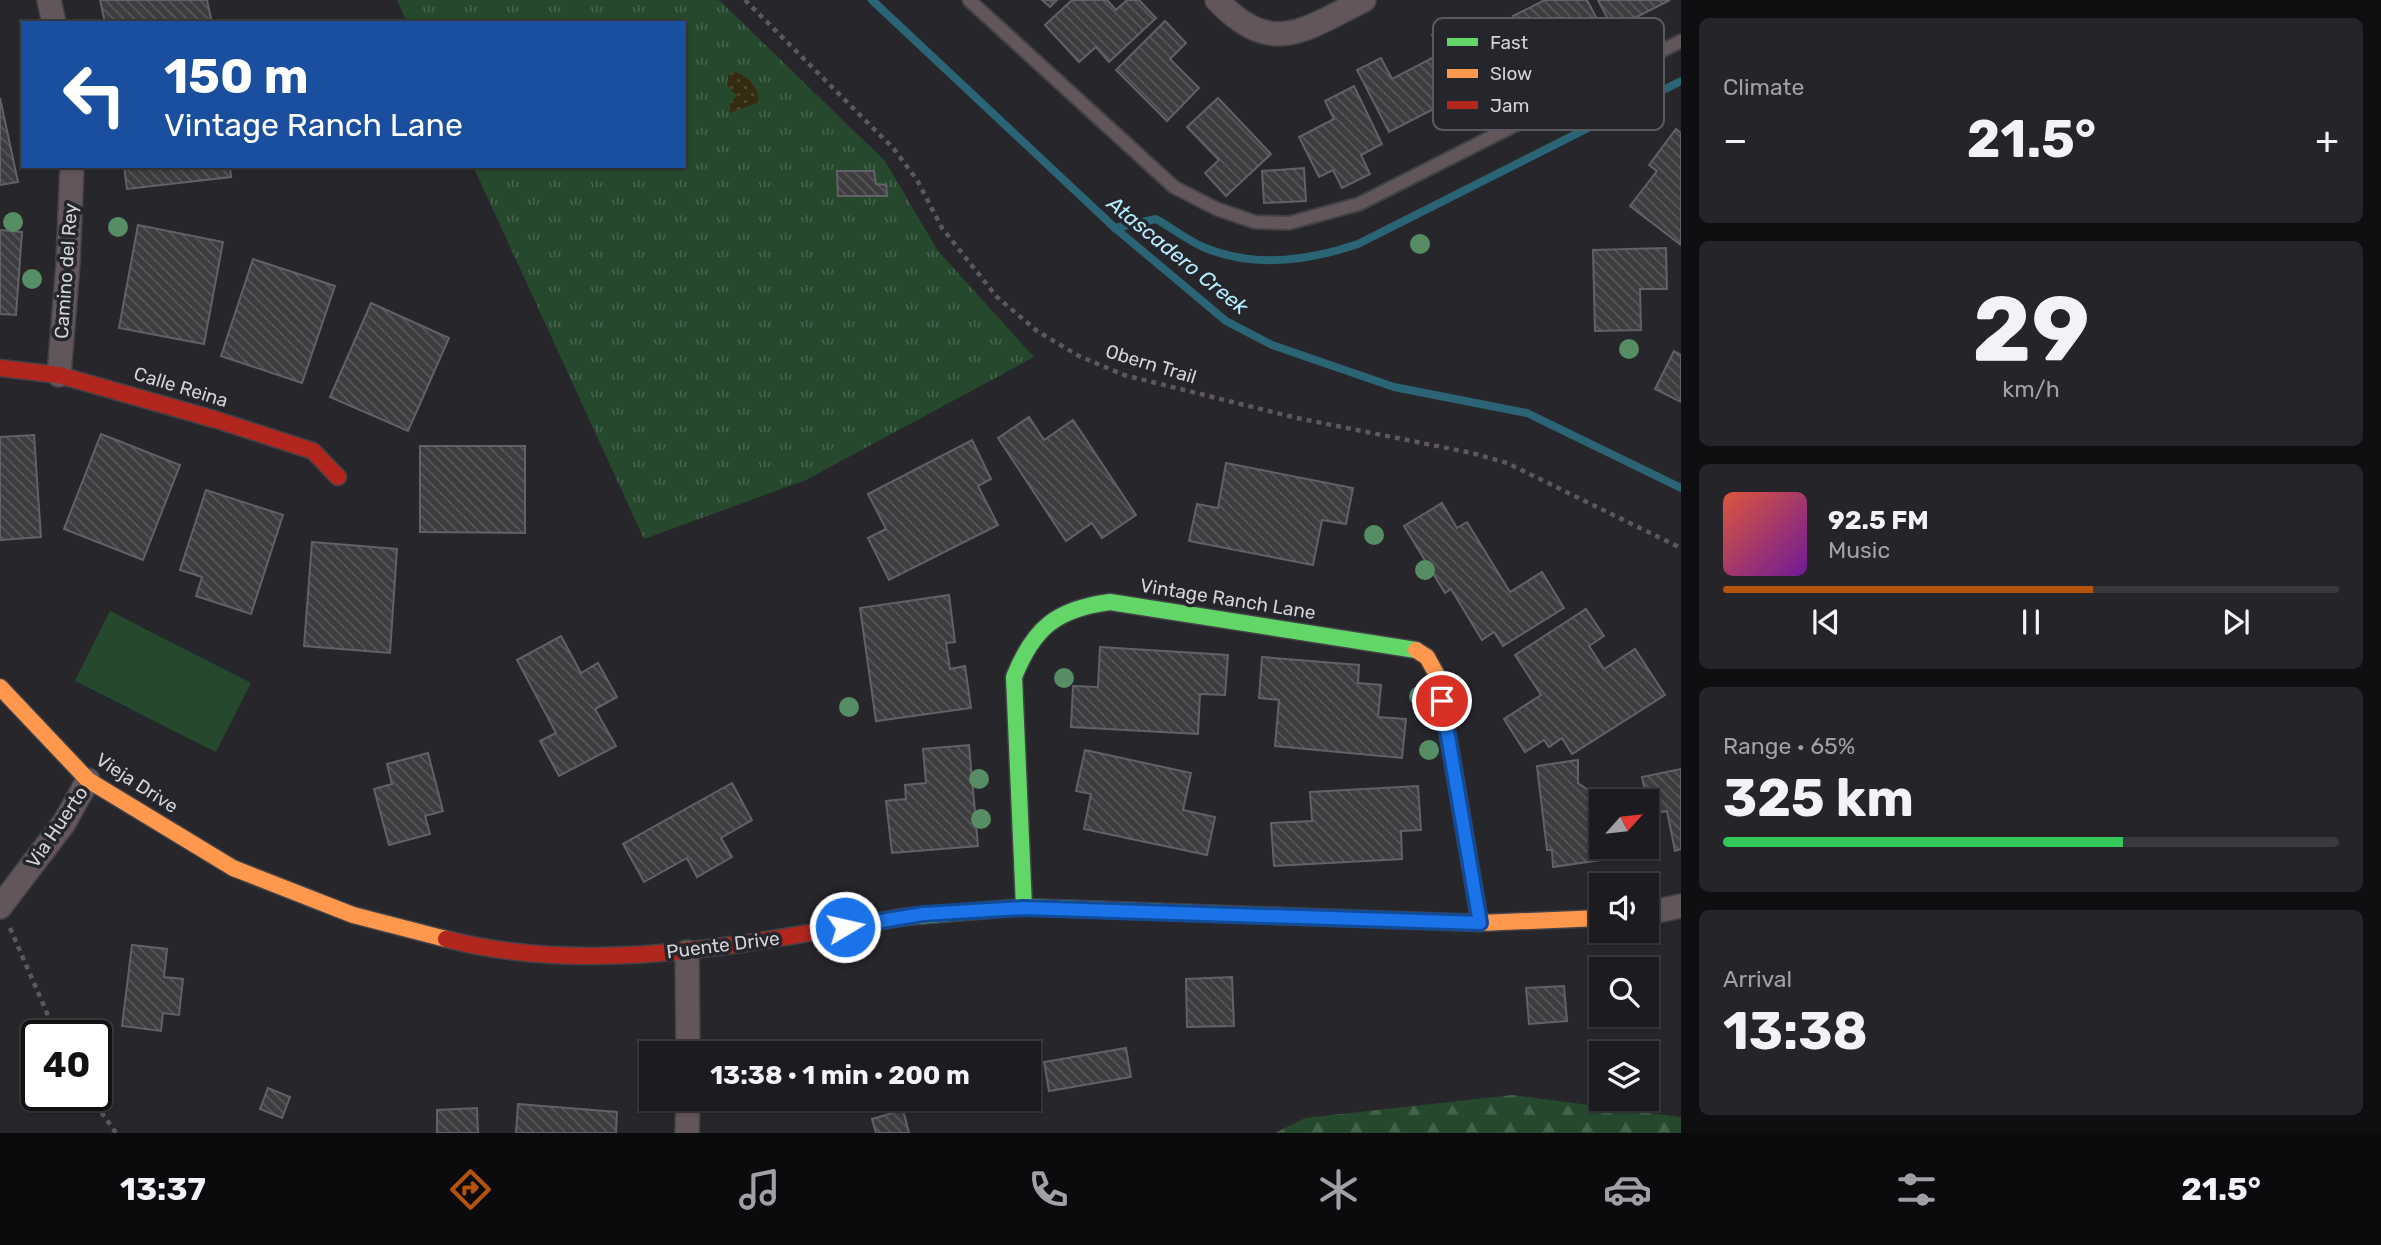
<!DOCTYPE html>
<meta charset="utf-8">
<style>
:root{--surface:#1c1c20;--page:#252529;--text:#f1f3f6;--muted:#a0a1a5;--line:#3a3a3e;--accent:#b45309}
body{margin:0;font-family:Rubik,sans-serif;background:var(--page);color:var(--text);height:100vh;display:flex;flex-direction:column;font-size:26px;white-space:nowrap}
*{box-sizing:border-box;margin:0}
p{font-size:23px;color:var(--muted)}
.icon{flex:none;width:38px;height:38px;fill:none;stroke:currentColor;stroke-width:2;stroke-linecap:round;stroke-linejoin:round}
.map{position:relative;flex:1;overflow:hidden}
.sheet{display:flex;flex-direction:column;gap:18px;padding:18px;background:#0f0f12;width:700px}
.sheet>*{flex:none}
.guide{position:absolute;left:21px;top:21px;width:665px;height:147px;border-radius:0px;box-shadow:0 2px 5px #0004,0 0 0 2px var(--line);background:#1a4fa0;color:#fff;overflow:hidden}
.needle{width:46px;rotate:63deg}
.fabs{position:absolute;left:1589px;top:789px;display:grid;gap:14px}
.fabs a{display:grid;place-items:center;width:70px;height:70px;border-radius:0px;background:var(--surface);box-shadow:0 2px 5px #0004,0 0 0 2px var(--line);font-size:35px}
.speed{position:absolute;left:21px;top:1020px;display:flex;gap:14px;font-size:35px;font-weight:700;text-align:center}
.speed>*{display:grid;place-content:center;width:91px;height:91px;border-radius:50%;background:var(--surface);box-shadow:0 2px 5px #0004,0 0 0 2px var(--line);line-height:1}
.speed .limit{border:4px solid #111;border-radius:10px;background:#fff;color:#111}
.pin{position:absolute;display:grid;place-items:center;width:60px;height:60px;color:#fff;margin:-30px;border:4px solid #fff;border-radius:50%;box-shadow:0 2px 7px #0007}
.me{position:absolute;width:77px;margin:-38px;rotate:81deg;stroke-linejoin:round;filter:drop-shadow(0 0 5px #0008)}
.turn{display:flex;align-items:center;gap:24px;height:147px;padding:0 28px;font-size:32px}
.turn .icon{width:91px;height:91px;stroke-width:2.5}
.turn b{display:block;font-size:49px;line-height:60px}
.big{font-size:52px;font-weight:700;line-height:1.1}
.sheet .widget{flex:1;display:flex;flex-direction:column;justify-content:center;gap:10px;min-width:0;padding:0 24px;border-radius:10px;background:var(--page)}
.sheet .dial{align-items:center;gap:0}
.dial b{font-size:91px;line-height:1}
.song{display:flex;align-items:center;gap:21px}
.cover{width:84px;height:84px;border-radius:10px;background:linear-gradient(135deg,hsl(10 70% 55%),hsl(280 70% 35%))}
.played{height:7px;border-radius:4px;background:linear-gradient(90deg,var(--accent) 60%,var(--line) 60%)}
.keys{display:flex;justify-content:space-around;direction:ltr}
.heat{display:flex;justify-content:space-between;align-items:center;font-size:38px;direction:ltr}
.charge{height:10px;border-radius:5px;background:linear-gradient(90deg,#34c759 65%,var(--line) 0)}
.trip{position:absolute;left:639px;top:1041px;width:402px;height:70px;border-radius:0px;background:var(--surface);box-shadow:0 2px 5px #0004,0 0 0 2px var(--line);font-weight:700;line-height:70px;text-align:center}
.menu{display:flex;height:112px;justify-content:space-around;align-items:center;background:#0b0b0d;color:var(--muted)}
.menu .icon{width:49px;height:49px}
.menu .selected{color:var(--accent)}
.menu b{font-size:32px;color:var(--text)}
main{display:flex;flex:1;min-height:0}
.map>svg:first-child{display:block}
.grass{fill:url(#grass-tufts)}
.forest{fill:url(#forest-firs)}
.sand{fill:url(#sand-dots)}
.pitch{fill:#26492e}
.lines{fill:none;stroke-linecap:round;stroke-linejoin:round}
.stream{stroke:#2a6475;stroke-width:8}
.building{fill:url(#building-back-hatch);stroke:#626266;stroke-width:2}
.lane-casing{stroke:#424246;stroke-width:16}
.street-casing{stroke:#424246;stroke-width:26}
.fast-casing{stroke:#424246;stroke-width:19}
.slow-casing{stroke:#424246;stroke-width:19}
.jam-casing{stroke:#424246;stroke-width:19}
.path{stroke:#5e575c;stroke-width:4.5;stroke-dasharray:5 5;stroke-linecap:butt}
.lane{stroke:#62565b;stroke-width:12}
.street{stroke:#62565b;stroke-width:23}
.fast{stroke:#63d668;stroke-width:16}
.slow{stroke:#ff974d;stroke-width:16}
.jam{stroke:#b3261e;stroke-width:16}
.tree{fill:#568d64}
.route-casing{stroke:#114b97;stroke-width:18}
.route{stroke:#1a73e8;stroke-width:12}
.labels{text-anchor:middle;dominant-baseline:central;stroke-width:7;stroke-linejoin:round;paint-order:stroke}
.street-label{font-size:19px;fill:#d2d2d7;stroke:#25252c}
.water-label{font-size:21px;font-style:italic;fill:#b7ecfd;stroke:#25252c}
.key{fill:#25252c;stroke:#59595f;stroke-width:2}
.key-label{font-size:19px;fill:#d2d2d7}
</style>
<main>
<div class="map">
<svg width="1681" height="1133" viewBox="0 0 1681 1133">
<defs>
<pattern id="grass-tufts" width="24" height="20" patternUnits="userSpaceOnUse" patternTransform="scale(1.75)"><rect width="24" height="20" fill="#26492e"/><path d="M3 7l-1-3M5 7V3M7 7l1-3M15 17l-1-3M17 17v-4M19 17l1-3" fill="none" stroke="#45624c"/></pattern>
<pattern id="forest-firs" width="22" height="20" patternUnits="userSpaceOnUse" patternTransform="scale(1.75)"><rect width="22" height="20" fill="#26492e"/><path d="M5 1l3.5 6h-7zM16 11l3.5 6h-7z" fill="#45624c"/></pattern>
<pattern id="sand-dots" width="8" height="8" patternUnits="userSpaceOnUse" patternTransform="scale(1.75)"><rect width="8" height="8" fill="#332c10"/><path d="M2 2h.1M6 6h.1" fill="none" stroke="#504a32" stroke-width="1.8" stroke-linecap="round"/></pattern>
<pattern id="building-back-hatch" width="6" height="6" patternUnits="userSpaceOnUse" patternTransform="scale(1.75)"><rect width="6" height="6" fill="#3d3d40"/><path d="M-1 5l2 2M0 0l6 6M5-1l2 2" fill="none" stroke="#58585b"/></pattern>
</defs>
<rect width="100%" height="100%" fill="#26262b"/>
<path class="grass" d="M397,0H719L885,161L938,251L1034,357L806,480L644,539L473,166H684V23H407Z"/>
<path class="forest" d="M1512,1095L1681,1117V1133H1275L1305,1118Z"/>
<path class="sand" d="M736,72C749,77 759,88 759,102L730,113V104L737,95C729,88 725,87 729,74Z"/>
<path class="pitch" d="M110,611L251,683L216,752L75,681Z"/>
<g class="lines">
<g class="stream">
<path d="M872,0L1115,228L1226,321L1272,345L1394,387L1527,413L1681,488"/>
<path d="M1115,228L1156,219C1172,228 1187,240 1203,247C1254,269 1308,261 1358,244L1681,81"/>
</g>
</g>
<g class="building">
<path d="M100,0H207L212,23H105Z"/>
<path d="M1042,0H1057L1050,7Z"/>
<path d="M1072,0H1107L1116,10L1127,0H1139L1156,18L1109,62L1096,47L1079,62L1045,25Z"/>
<path d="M1545,0H1587L1597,19L1577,29L1586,47L1557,62L1549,47L1533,55L1513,16Z"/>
<path d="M1598,0H1670L1613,29Z"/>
<path d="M1165,21L1186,43L1170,59L1199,88L1167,121L1116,70Z"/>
<path d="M1458,21L1470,42L1505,23L1535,80L1491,103L1481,84L1462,94L1432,35Z"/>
<path d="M1381,58L1392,79L1432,58L1453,99L1389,132L1357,70Z"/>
<path d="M1354,86L1382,144L1361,155L1370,174L1342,188L1333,170L1319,177L1299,137L1334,119L1325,101Z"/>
<path d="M0,98L18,182L0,185Z"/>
<path d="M1218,98L1271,154L1226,196L1205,173L1219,160L1187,127Z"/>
<path d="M1676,129L1681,133V245L1630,206L1657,171L1649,165Z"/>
<path d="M124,166H230L231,177L127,189Z"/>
<path d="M1304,168L1306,201L1264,203L1262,171Z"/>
<path d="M837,171H874L876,184L886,185L887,196H838Z"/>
<path d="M138,225L223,242L204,344L119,328Z"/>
<path d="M0,230L22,232L16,315L0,314Z"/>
<path d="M1666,248L1667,289H1640L1641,330L1595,331L1593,250Z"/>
<path d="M253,259L335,286L302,383L221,356Z"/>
<path d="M371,303L449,338L408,431L330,397Z"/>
<path d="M1674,351L1681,355V402L1655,389Z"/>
<path d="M1029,417L1044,440L1073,420L1136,515L1102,538L1092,523L1066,541L998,438Z"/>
<path d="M101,434L180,465L143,560L64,529Z"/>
<path d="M34,435L41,537L0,540V437Z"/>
<path d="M972,440L991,479L978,486L998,525L889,580L868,538L886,529L868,494Z"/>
<path d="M420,446H525V533L420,532Z"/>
<path d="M1226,463L1353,488L1346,524L1322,520L1313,565L1189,541L1197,504L1218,508Z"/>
<path d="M206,490L283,515L251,614L196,596L202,577L180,570Z"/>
<path d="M1442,503L1457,528L1467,522L1510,592L1542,572L1564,608L1503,646L1494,632L1482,640L1451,589L1445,593L1404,526Z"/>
<path d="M312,542L397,549L390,653L304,646Z"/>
<path d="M949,595L955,642L946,643L950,669L965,666L971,708L876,721L860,608Z"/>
<path d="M1586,609L1604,636L1589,646L1604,669L1635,649L1665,695L1572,754L1562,738L1549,747L1544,740L1525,752L1504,719L1541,695L1515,655Z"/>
<path d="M561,636L581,673L598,663L617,697L595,709L616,746L559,776L540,741L556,733L517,660Z"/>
<path d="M1100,647L1228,655L1225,695L1200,694L1198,734L1071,727L1073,686L1098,687Z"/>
<path d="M1262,657L1359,665L1358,683L1381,685L1378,717L1406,719L1402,758L1275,746L1279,700L1259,698Z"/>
<path d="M969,745L978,846L892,853L886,801L906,799L905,785L926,783L923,749Z"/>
<path d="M1085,750L1191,773L1183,810L1215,817L1207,855L1084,829L1091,794L1076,791Z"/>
<path d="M428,753L443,811L425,816L430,834L389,845L374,789L392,784L387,764Z"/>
<path d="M1578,760V783L1591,792H1600L1601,847H1628L1629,856L1553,867L1552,850H1547L1537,766Z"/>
<path d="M1681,769V849L1675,851L1667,811L1650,815L1642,777Z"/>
<path d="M732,783L752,820L721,838L732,857L697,877L687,858L644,882L623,844Z"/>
<path d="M1418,786L1421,830L1401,831L1402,859L1274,866L1271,823L1312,821L1310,792Z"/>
<path d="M132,945L167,949L164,977L183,979L179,1015L163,1013L161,1031L122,1026Z"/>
<path d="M1232,977L1234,1026L1187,1027L1186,979Z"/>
<path d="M1564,986L1567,1021L1529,1024L1526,988Z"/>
<path d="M1126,1048L1131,1077L1049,1091L1044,1062Z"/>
<path d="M268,1088L290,1097L282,1118L260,1109Z"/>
<path d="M518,1104L617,1112L616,1133H516Z"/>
<path d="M477,1108L478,1133H437V1110Z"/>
<path d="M903,1110L909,1133H876L872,1119Z"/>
</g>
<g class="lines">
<defs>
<path id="lane" d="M969,0L1174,187L1217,209L1255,222L1289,223L1359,204L1681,41"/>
<g id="street">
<path d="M49,0L54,23"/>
<path d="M1217,0C1272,58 1304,30 1364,0"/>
<path d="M59,375L68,264L72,166"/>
<path d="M0,907L64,823L88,780"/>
<path d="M1647,913L1681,906"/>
<path d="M687,952L688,1054"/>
<path d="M687,1133L688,1099"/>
</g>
<g id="fast">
<path d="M1024,907L1014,677C1034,627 1057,609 1110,602L1416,650"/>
<path d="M905,917L1024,907L1395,920"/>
</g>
<g id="slow">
<path d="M1416,650L1427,657L1438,677L1480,923"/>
<path d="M0,687L88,780L233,868L353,915L446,939"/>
<path d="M1395,920L1480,923L1601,918"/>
</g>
<g id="jam">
<path d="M0,368L59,375L217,420L313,451L338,477"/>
<path d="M446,939C597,978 755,941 905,917"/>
</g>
</defs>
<use href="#lane" class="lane-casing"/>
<use href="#street" class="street-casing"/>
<use href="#fast" class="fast-casing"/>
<use href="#slow" class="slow-casing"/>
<use href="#jam" class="jam-casing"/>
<g class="path">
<path d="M745,0L894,149L917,180L942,228L997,297L1037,331L1079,356L1124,375L1297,418L1472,453L1507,463L1681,548"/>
<path d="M10,928L57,1036"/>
<path d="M90,1096L116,1133"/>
</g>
<use href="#lane" class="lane"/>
<use href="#street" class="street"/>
<use href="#fast" class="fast"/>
<use href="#slow" class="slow"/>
<use href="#jam" class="jam"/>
</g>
<g class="tree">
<circle cx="13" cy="222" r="10"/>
<circle cx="118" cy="227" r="10"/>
<circle cx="1420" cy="244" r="10"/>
<circle cx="32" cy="279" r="10"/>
<circle cx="1629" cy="349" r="10"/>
<circle cx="1374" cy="535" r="10"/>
<circle cx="1425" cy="570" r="10"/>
<circle cx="1064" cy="678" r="10"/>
<circle cx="1419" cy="696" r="10"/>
<circle cx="849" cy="707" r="10"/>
<circle cx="1429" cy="750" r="10"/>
<circle cx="979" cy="779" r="10"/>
<circle cx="981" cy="819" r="10"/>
</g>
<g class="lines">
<defs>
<path id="route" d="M845,927L923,914L1024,908L1480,923L1442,701"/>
</defs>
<use href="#route" class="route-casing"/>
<use href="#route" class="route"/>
</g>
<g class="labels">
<g class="street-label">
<text transform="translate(66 271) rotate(-86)">Camino del Rey</text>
<text transform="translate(1151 364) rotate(17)">Obern Trail</text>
<text transform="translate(181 387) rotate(17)">Calle Reina</text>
<text transform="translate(1228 599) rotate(9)">Vintage Ranch Lane</text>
<text transform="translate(137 783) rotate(33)">Vieja Drive</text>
<text transform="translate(57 827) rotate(-56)">Via Huerto</text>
<text transform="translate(723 945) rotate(-7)">Puente Drive</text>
</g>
<g class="water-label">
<text transform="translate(1178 255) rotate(39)">Atascadero Creek</text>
</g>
</g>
<rect x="1433" y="18" width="231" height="112" rx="10" class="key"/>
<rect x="1447" y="38" width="31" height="8" fill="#63d668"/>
<rect x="1447" y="69" width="31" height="9" fill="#ff974d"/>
<rect x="1447" y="101" width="31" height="8" fill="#b3261e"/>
<g class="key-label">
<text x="1490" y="49">Fast</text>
<text x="1490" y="80">Slow</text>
<text x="1490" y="112">Jam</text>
</g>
</svg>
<div class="fabs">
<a><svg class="needle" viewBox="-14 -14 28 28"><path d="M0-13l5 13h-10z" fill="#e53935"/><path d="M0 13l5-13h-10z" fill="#a0a1a5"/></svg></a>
<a><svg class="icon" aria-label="sound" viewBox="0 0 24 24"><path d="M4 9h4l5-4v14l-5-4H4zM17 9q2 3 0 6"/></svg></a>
<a><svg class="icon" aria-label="search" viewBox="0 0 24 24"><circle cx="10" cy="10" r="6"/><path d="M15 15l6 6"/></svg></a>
<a><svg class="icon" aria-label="layers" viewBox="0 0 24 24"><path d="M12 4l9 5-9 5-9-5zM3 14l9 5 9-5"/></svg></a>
</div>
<div class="speed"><div class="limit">40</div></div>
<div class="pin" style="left:1442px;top:701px;background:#d93025"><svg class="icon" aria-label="arrive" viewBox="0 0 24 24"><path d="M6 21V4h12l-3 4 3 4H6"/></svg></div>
<svg class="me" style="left:845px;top:927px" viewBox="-20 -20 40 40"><circle r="17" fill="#1a73e8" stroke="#fff" stroke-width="3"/><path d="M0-11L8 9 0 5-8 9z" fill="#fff"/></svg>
<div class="trip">13:38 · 1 min · 200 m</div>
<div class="guide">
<div class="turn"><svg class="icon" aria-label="left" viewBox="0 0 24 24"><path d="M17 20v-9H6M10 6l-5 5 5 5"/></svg><div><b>150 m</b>Vintage Ranch Lane</div></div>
</div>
</div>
<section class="sheet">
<div class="widget"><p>Climate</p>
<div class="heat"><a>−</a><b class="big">21.5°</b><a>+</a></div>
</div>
<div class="widget dial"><b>29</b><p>km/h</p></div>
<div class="widget">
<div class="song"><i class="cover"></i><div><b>92.5 FM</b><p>Music</p></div></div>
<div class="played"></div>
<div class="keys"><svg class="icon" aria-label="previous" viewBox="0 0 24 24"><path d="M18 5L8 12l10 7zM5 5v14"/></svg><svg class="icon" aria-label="pause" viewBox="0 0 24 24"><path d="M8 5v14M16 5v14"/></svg><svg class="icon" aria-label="next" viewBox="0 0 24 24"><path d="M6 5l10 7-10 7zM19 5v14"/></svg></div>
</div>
<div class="widget"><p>Range · 65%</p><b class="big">325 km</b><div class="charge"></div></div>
<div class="widget"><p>Arrival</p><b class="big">13:38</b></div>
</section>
</main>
<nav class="menu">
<b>13:37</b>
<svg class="icon selected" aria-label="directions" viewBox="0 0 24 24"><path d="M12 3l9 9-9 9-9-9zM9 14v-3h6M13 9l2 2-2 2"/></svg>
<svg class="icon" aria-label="music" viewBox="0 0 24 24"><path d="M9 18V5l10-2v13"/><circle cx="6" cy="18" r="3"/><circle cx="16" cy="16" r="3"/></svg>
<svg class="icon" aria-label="phone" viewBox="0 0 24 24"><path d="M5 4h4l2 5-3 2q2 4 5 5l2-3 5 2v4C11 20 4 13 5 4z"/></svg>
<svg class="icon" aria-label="climate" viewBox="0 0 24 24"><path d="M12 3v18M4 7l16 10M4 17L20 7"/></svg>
<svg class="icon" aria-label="car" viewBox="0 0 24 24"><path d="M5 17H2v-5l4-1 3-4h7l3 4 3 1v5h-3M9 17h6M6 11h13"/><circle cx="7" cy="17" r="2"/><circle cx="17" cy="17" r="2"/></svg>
<svg class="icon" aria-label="filters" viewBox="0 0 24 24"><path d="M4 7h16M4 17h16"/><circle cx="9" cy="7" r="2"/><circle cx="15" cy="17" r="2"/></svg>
<b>21.5°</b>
</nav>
